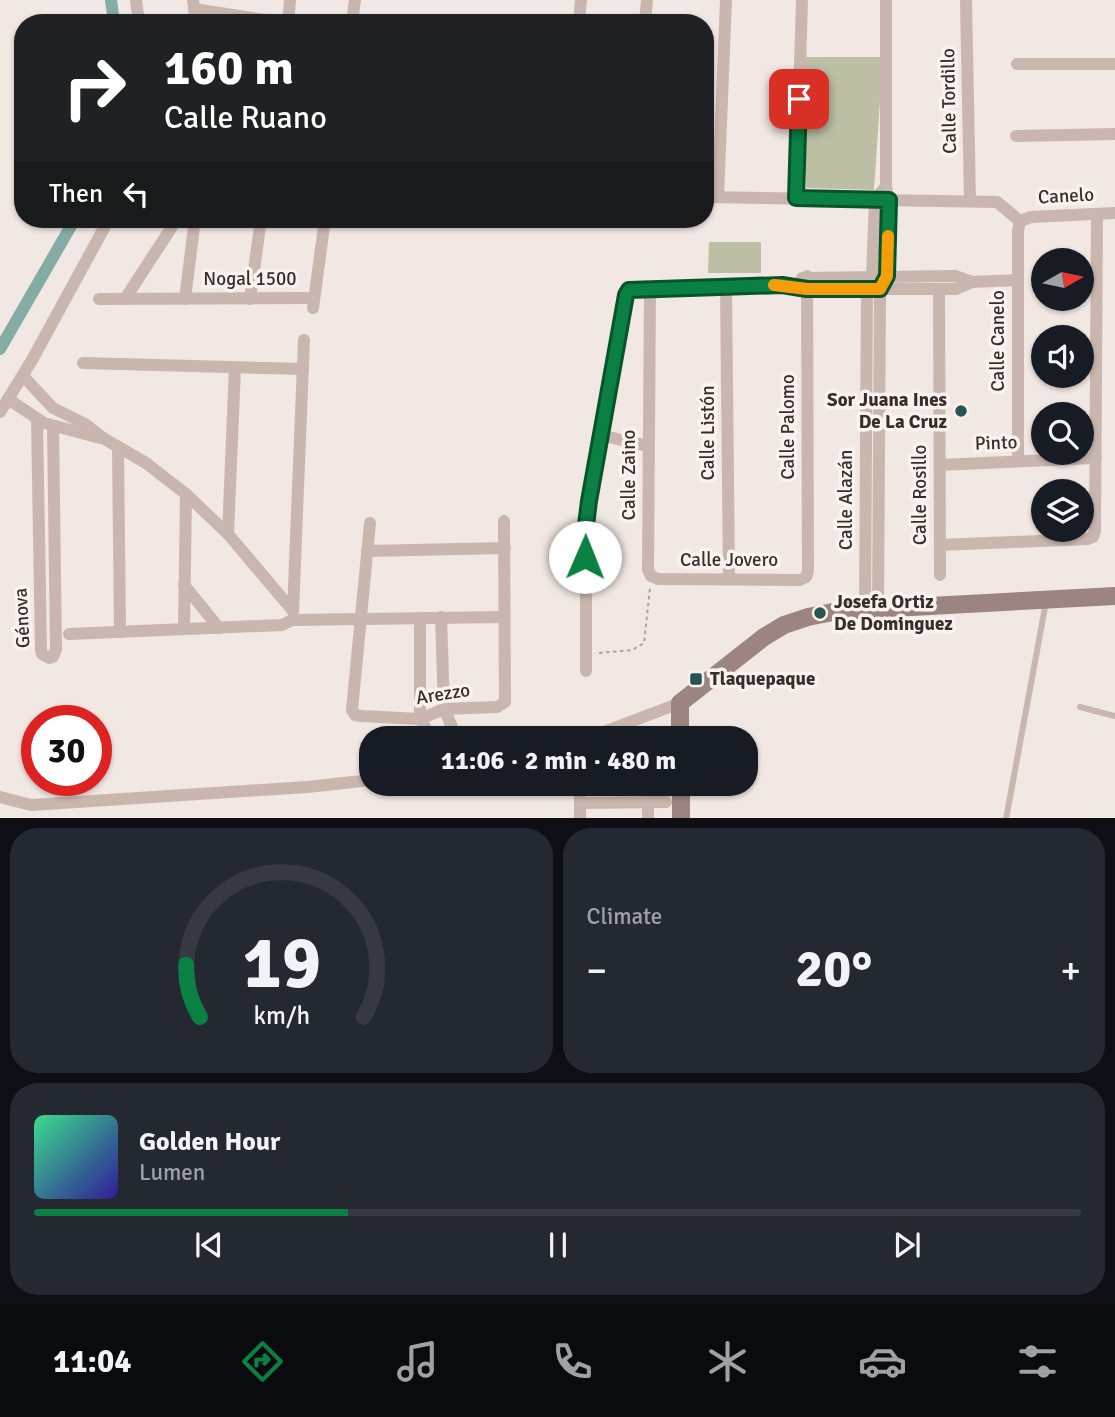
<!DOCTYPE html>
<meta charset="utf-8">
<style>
:root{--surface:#171b24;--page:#242831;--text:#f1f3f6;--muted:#9ea1a6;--line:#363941;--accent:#0b8043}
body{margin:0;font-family:Signika,sans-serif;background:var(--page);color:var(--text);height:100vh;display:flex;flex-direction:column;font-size:26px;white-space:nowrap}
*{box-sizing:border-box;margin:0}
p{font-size:23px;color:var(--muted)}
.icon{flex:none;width:38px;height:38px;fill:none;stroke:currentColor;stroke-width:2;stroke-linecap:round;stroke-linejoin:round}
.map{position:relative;height:818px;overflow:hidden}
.drawer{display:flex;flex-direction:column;gap:10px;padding:10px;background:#0d0f14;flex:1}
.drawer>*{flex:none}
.guide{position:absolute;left:14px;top:14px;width:700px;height:214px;border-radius:28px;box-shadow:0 2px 5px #0004;background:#202124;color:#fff;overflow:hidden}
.needle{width:46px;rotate:81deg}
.buttons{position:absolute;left:1031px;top:248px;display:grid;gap:14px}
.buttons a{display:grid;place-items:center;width:63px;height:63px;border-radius:50%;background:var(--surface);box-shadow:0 2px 5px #0004;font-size:35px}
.speed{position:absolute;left:21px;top:705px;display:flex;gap:14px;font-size:35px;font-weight:700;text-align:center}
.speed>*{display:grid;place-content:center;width:91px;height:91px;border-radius:50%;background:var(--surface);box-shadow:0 2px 5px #0004;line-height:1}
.speed .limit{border:10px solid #d22;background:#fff;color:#111}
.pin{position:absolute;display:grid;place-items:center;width:60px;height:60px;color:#fff;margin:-30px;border-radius:14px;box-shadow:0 4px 10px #0006}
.me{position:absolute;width:77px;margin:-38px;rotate:1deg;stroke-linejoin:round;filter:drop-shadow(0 0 5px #0008)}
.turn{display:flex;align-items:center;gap:24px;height:147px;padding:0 35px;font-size:32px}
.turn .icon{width:91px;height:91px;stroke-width:2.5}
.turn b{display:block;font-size:49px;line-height:60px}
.then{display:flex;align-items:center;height:66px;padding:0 35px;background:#0003;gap:14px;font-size:26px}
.big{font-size:52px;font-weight:800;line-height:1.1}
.drawer .card{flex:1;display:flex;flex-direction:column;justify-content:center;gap:10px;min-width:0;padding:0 24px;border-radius:28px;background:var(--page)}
.drawer .dial{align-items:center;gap:0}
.dial svg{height:182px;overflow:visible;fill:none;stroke:var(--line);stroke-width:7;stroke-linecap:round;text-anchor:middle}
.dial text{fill:var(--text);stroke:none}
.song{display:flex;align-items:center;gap:21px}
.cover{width:84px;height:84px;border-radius:10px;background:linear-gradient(135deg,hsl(150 70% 55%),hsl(250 70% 35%))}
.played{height:7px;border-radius:4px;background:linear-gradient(90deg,var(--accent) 30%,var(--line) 30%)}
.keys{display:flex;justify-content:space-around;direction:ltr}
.heat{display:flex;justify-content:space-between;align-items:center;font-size:38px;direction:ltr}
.drawer .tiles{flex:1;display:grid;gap:10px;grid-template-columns:1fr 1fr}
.card:last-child{grid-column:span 2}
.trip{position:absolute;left:359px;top:726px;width:399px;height:70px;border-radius:28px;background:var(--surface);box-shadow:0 2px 5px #0004;font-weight:800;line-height:70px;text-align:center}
.dock{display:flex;height:112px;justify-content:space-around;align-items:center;background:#090b0e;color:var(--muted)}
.dock .icon{width:49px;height:49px}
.dock .on{color:var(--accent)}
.dock b{font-size:32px;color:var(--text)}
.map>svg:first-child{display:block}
.green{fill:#bcbfa4}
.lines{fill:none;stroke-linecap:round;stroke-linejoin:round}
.canal{stroke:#85aba5;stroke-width:12}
.path{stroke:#b49f9a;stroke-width:2;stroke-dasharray:3.5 3.5;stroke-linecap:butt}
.lane{stroke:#c9b6af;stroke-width:6}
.street{stroke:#c9b6af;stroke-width:12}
.secondary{stroke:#9c8581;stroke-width:18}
.route-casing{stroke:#07532c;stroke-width:18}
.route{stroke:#0b8043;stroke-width:12}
.slow{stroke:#f59e0b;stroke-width:12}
.poi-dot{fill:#26564f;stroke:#f9f2ef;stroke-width:2.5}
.labels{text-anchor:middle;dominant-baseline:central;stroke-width:7;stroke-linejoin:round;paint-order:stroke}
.street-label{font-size:19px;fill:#382e2c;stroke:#f9f2ef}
.poi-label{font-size:19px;font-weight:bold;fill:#382e2c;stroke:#f9f2ef;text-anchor:start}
</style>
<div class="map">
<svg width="1115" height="819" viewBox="0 0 1115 819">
<rect width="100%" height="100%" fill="#f1e7e3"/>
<g class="green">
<path d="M805,57H883L874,190L806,188Z"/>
<path d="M709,242H761V273H708Z"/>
</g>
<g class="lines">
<g class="canal">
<path d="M111,0L114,23"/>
<path d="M0,349L75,219"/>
</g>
<path class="path" d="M599,653L632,650L644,643L650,588"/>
<g class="lane">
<path d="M1080,707L1115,716"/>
<path d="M1006,819L1046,602"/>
</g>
<g class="street">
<path d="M136,0L139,23"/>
<path d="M193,0L196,23"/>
<path d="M966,0L970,201"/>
<path d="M194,9L284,23"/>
<path d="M580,12L581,0"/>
<path d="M288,23L290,0"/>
<path d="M352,23L355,0"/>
<path d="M645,23L647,0"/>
<path d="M1017,64H1115"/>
<path d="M1016,136L1115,134"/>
<path d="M705,197L997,202L1020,221"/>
<path d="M718,197L726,0"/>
<path d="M796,198L802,0"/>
<path d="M1020,221L1031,217L1115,213"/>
<path d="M802,278L955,276L972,282L1018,280"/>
<path d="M726,286L729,579"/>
<path d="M650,288L648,570L651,576L658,579L800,580L806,577L808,571L807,276"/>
<path d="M939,289L940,575"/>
<path d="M99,299L314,298"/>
<path d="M125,299L177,219"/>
<path d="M185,299L195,219"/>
<path d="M250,299L261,219"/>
<path d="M313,308L325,219"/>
<path d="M83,363L303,369"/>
<path d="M23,376L53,408L85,424L103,438L146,463L186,494L228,534L293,611"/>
<path d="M8,399L44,423L100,438"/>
<path d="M0,412L32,360L109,219"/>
<path d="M37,419L41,650L42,654L49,658L53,657L56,649L53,426"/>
<path d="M600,435L648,446"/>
<path d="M118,447L120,632"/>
<path d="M1018,461V231L1020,221"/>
<path d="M940,465L1096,458"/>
<path d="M370,523L352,710L355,715L361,716L420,719L444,709L497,707L505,702L504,521"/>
<path d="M228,534L235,367"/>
<path d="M940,545L1088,539L1093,537L1095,531L1097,214"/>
<path d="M367,551L505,548"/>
<path d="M184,585L219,628"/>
<path d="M865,609L867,289L872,276L875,200L886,186"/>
<path d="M878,609L880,289C891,268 891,210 886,186V0"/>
<path d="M293,612L304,340"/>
<path d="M441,617L444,709L457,738"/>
<path d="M420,618V719L432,738"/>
<path d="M184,629L186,494"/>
<path d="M69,634L282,625L292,620L504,617"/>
<path d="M586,671V523L626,294L629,290L782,285L807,289H956L972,282"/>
<path d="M588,738L680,703"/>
<path d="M580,784V819"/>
<path d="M0,797L31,805L307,787L371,780"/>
<path d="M648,802V819"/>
<path d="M580,803L666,802"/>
</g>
<g class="secondary">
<path d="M680,738V703L764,637L784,625L808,617L838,611L1115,596"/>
<path d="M681,784V819"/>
</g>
</g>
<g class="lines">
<defs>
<path id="route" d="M585,557V533L589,501L626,295L629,290L782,285L807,289H880L887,276L889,200L796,198L799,99"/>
</defs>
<use href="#route" class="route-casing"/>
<use href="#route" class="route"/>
<path class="slow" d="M774,285L807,289H880L887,276L888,236"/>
</g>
<g class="poi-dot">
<circle cx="961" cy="411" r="7"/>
<circle cx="820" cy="613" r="7"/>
<rect x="689" y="672" width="14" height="14" rx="3.5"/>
</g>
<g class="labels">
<g class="street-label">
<text transform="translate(949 101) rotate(-91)">Calle Tordillo</text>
<text transform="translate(1066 196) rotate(-3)">Canelo</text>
<text x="250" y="279">Nogal 1500</text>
<text transform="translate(998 341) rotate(-90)">Calle Canelo</text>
<text transform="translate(788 427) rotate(-90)">Calle Palomo</text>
<text transform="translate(708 433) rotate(-90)">Calle Listón</text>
<text transform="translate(996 443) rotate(-2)">Pinto</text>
<text transform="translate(629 475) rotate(-90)">Calle Zaino</text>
<text transform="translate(920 495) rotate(-90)">Calle Rosillo</text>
<text transform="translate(846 500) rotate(-90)">Calle Alazán</text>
<text x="729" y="560">Calle Jovero</text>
<text transform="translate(22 618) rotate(-93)">Génova</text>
<text transform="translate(443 694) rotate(-9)">Arezzo</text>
</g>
<g class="poi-label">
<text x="947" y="400" text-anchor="end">Sor Juana Ines<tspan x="947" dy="22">De La Cruz</tspan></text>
<text x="834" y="602">Josefa Ortiz<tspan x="834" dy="22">De Dominguez</tspan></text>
<text x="710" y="679">Tlaquepaque</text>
</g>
</g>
</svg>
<div class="buttons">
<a><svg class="needle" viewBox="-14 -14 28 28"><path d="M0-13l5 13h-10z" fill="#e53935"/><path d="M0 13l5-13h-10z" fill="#9ea1a6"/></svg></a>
<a><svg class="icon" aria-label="sound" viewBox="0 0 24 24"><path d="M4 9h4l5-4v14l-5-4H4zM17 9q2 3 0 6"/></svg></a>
<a><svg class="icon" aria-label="search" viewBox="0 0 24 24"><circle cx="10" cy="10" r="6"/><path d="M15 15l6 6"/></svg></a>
<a><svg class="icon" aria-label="layers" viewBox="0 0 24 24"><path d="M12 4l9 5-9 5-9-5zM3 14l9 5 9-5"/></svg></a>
</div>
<div class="speed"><div class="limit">30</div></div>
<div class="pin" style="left:799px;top:99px;background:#d93025"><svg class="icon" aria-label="arrive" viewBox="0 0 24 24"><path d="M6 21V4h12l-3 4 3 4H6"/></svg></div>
<svg class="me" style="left:585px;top:557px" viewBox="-20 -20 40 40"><circle r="19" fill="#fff"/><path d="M0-13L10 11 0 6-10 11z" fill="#0b8043"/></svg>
<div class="trip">11:06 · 2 min · 480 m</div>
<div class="guide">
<div class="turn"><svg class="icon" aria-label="right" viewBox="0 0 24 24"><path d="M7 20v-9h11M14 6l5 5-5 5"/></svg><div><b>160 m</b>Calle Ruano</div></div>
<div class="then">Then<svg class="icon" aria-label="left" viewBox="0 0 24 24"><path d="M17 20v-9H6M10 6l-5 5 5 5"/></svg></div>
</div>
</div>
<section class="drawer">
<div class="tiles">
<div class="card dial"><svg viewBox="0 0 100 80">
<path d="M14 69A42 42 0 1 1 86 69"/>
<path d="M14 69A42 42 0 0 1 8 46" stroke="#0b8043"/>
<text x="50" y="56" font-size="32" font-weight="700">19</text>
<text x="50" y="72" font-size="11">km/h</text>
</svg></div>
<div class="card"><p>Climate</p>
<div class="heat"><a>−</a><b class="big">20°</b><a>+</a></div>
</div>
<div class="card">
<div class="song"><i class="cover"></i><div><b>Golden Hour</b><p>Lumen</p></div></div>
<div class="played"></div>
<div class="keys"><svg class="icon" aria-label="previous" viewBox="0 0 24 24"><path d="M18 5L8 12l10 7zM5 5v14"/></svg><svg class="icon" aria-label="pause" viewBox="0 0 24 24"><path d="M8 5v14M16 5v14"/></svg><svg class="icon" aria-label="next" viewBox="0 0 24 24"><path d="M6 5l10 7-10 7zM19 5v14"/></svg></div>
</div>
</div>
</section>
<nav class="dock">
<b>11:04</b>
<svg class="icon on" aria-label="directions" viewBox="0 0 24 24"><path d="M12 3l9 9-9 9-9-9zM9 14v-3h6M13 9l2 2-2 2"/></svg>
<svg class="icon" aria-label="music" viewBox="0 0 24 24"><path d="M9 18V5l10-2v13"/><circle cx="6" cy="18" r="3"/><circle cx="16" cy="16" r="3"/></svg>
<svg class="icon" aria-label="phone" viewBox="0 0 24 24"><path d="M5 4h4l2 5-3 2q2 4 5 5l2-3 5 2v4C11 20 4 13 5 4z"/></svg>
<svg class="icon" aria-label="climate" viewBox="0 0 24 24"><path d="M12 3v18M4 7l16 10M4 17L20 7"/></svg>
<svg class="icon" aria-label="car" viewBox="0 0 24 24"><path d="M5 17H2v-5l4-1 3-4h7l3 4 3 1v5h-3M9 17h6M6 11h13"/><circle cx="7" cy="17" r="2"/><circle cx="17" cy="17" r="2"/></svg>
<svg class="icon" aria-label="filters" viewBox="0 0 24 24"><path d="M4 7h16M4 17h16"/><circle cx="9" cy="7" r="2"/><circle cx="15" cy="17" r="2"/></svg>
</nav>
